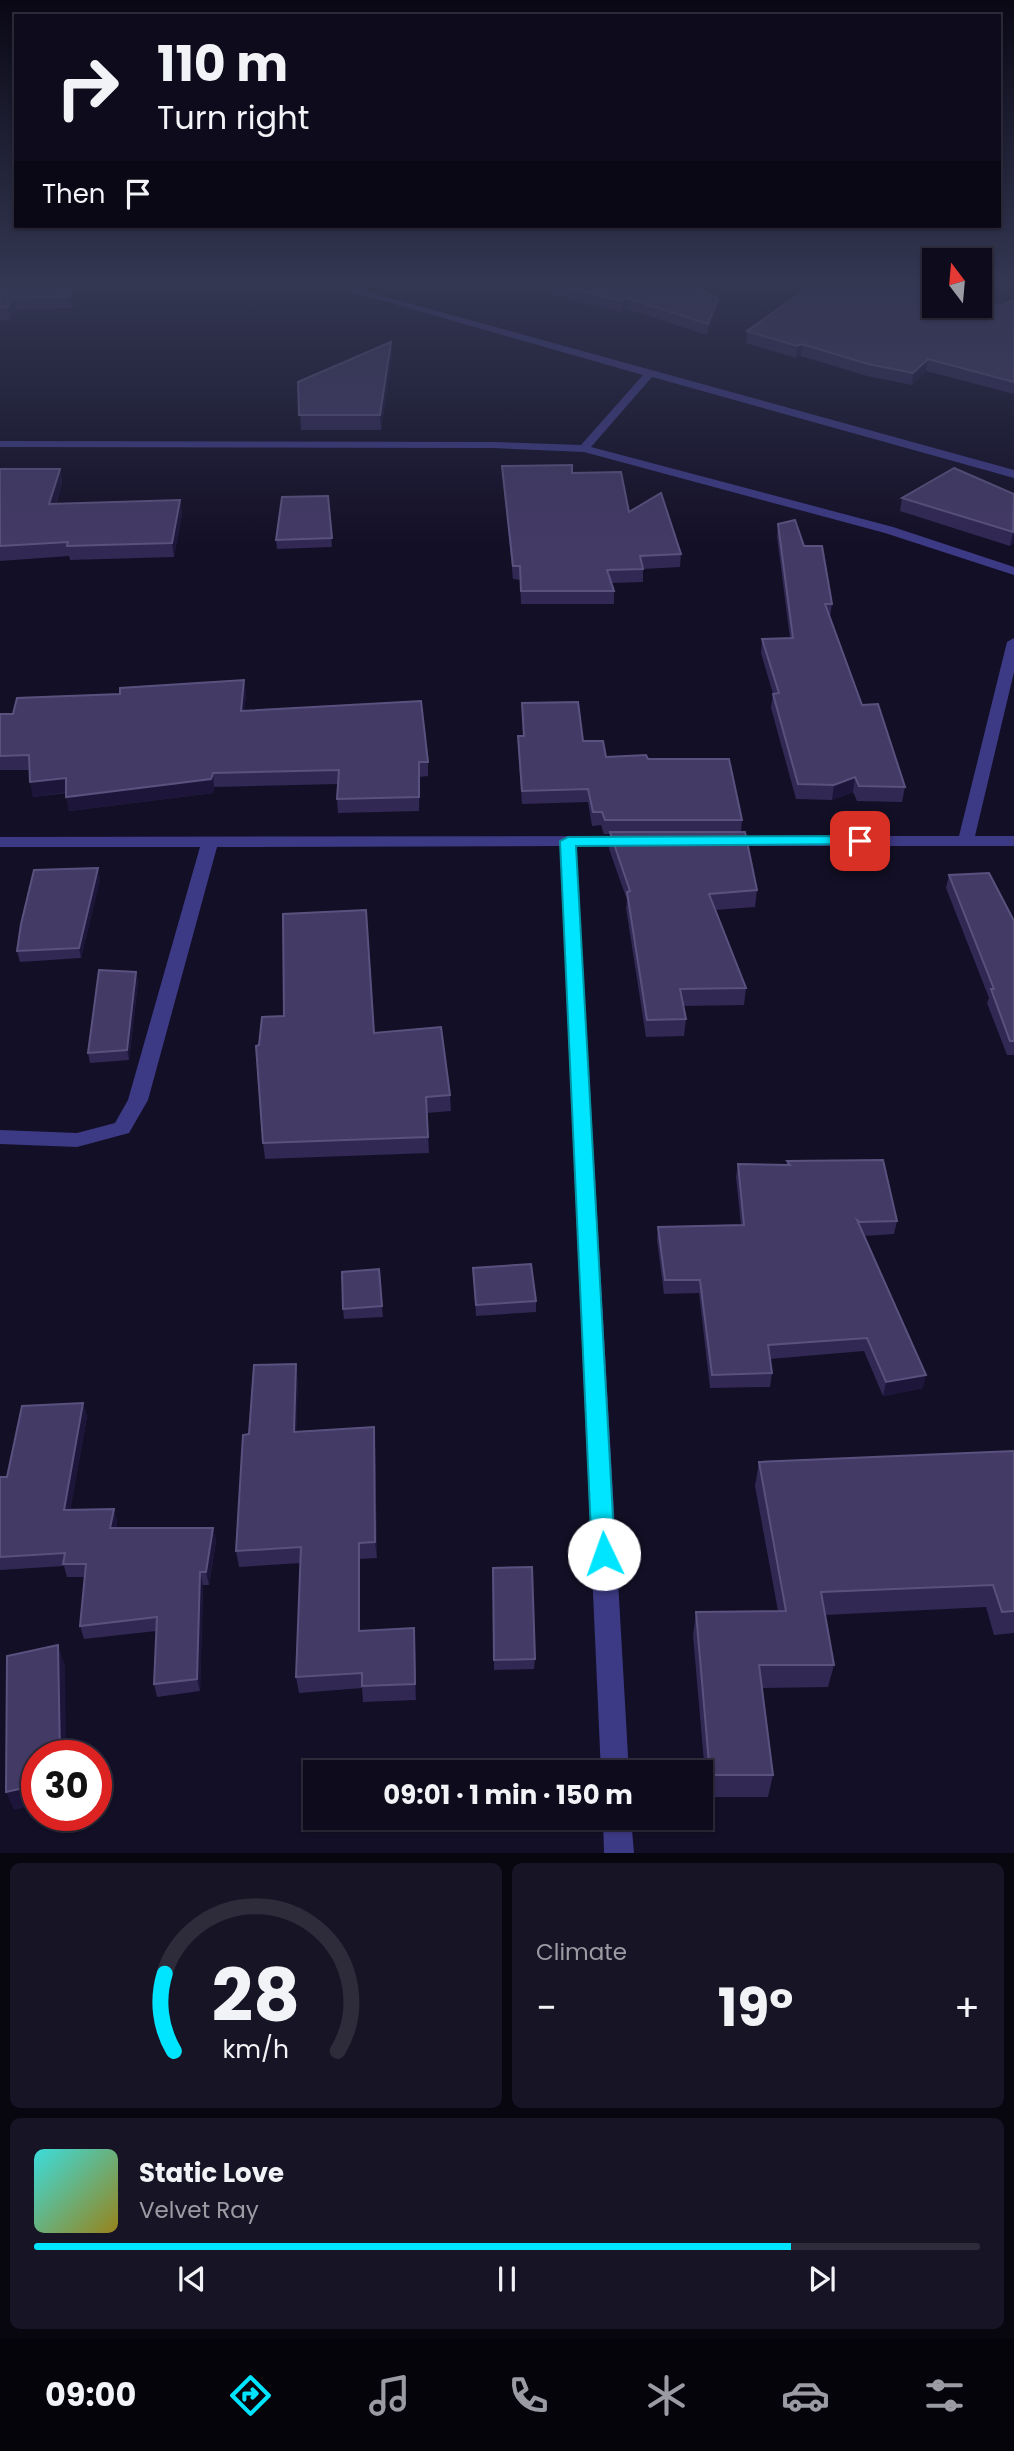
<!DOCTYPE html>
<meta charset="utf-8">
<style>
:root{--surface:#0e0b1c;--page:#171425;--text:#f1f3f6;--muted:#9b9ba3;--line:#2e2b3b;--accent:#00e5ff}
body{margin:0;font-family:Poppins,sans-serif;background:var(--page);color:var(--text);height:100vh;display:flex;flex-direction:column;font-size:26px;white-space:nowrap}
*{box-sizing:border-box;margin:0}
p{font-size:23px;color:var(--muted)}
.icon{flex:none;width:38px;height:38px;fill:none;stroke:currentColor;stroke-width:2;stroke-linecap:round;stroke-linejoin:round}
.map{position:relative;height:1853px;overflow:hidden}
.side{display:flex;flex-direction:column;gap:10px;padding:10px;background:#08060f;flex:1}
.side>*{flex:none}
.hud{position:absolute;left:14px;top:14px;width:987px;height:214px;border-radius:0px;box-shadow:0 2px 5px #0004,0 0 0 2px var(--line);background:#0e0b1c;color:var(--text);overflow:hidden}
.needle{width:46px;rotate:344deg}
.fabs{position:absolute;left:922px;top:248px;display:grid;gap:14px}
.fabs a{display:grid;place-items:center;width:70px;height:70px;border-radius:0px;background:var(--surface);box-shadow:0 2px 5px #0004,0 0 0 2px var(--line);font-size:35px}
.speed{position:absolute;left:21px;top:1740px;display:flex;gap:14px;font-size:35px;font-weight:700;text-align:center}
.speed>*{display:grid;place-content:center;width:91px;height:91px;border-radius:50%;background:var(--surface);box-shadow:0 2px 5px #0004,0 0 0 2px var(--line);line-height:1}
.speed .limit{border:10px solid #d22;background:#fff;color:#111}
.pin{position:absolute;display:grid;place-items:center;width:60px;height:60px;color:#fff;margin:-30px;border-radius:14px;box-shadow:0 4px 10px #0006}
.me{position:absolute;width:77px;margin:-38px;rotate:357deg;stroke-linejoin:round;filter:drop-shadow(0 0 5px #0008)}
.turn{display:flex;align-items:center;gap:24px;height:147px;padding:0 28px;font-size:32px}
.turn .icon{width:91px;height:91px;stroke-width:2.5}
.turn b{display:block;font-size:49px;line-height:60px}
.then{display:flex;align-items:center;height:66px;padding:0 28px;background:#0003;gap:14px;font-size:26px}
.big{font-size:52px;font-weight:700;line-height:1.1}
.side .card{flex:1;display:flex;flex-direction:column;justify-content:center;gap:10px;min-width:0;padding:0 24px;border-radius:10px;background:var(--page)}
.side .dial{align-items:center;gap:0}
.dial svg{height:182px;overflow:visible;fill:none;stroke:var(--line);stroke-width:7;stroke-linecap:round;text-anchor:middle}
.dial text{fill:var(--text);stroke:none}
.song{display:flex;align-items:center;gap:21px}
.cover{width:84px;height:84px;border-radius:10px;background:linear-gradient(135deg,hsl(180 70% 55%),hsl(50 70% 35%))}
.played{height:7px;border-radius:4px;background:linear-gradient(90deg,var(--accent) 80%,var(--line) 80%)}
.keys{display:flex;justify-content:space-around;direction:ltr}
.heat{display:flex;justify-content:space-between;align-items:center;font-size:38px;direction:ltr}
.side .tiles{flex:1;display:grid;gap:10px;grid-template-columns:1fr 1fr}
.card:last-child{grid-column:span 2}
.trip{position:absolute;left:303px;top:1760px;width:410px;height:70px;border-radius:0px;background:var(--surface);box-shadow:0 2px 5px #0004,0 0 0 2px var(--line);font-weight:700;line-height:70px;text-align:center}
.tabs{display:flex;height:112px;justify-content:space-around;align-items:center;background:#06040b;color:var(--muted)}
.tabs .icon{width:49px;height:49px}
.tabs .on{color:var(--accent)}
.tabs b{font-size:32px;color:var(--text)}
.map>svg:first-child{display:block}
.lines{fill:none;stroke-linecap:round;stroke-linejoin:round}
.minor{fill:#3d3a85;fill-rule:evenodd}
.wall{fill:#312854}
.shaded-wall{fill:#1d163a}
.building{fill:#433a66;stroke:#5a527e;stroke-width:2}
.route{fill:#00e5ff;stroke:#0095a6;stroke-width:2}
</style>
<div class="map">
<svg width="1014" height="1853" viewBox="0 0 1014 1853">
<rect width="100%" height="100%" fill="#130f26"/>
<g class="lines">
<g class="minor">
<path d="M327,285H343L1014,470V478L652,377L591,447L893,527L1014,567V575L885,533L584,452L493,448L0,447V441L493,442L581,445L643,375Z"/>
<path d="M1014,638V672L975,836H1014V846H724L716,841L724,836H959L1007,642Z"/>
<path d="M633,836L641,841L639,844L576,846L629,1773H601L560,846L217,847L148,1100L129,1133L77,1147L0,1144V1130L77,1133L115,1123L128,1100L200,847H0V837Z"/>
<path d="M603,1818H631L634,1853H604Z"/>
</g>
</g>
<g class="wall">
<path d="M0,285H80L72,308L16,310L10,320H0Z"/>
<path d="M492,285H688L717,309L707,335L627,309L622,312L543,293L536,296Z"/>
<path d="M1014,300V394L926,371L912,385L867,376L801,356L796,358L746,343L747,331L999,306Z"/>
<path d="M391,342L392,356L381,430H301L298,382Z"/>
<path d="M502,466L572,473L629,512L681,554L680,567L643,569V582L612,583L614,591V604H521L520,580L513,579L503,478Z"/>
<path d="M0,469H60L62,483L56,504L180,500L182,514L174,557L70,560L69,556L0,561Z"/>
<path d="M1014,494V542L1010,546L900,511L902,498Z"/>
<path d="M328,496L332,547L277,549L276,540Z"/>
<path d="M778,524L804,546L832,604L830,617L862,705L905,787L902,802L857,801L853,792L832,800L796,799L771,708L773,694L761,653L762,639L790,638L777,537Z"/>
<path d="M244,680L246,694L244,711L428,762V776L420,777L419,811L338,813L337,799L338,784L214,787L213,793L69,811L66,793L33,797L30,770H0V714H13L120,694Z"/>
<path d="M522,703L606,757L648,759L742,820L741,832L757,890L755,907L715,910L746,988L744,1005L683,1006L686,1019L684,1036L646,1037L626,908L627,900L609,849L610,834H604L601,825L592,826L588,802L522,804L518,749V736H523Z"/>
<path d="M949,875L1014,921V1055H1007L987,1003L989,998L946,888Z"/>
<path d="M100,879L81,958L20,962L17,951Z"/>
<path d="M136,972L138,982L129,1060L90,1063L88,1053Z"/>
<path d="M374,1033L450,1095L451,1111L427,1113L429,1153L265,1159L263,1143L259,1045Z"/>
<path d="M787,1161L897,1221L894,1234L864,1236L923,1388L883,1396L864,1351L770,1359L772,1373L770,1387L710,1388L699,1293L664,1294L657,1240L658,1227L741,1225L736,1177L738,1164L787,1165Z"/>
<path d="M473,1268L536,1301V1312L476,1316Z"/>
<path d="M379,1269L383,1317L344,1319L343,1309Z"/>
<path d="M298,1380L296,1432L374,1427L375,1443L377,1558L360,1559V1631L415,1644L416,1700L363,1702L362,1688L299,1693L296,1677L301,1563L239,1567L236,1551L249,1434Z"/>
<path d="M83,1403L87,1417L70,1510L114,1509L117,1522L116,1528H213L216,1541L209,1585H203L200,1691L157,1697L154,1684L156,1631L84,1639L80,1626L85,1577H67L64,1566L0,1570V1477H7Z"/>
<path d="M1014,1451V1633L994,1635L986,1607L825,1615L834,1665L828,1687L762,1688L773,1775L768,1797H707L693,1635L696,1612L778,1611L755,1486L759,1462Z"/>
<path d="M493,1568L535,1659L534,1669L494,1670Z"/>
</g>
<g class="shaded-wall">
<path d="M74,285H80L72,308L70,296Z"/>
<path d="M537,285H543V293L536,296Z"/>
<path d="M14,298L16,310L10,320L8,307Z"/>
<path d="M627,298V309L622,312V301Z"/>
<path d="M718,298L717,309L707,335L708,324Z"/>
<path d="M391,342L392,356L381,430L380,415Z"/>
<path d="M802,344L801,356L796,358L797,346Z"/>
<path d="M928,359L926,371L912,385L913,373Z"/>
<path d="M60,469L62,483L51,518L49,504Z"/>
<path d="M180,500L182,514L174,557L172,543Z"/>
<path d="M1014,531V542L1010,546L1013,532Z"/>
<path d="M244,680L246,694L243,725L241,711Z"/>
<path d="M213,773L214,787L213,793L69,811L66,797Z"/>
<path d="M855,777L853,792L832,800L834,785Z"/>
<path d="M66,778L68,792L33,797L30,782Z"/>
<path d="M98,868L100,879L81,958L79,948Z"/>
<path d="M136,972L138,982L129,1060L127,1050Z"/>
<path d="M296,1364L298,1380L296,1448L294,1432Z"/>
<path d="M926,1375L923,1388L883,1396L886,1382Z"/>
<path d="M83,1403L87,1417L68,1523L64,1510Z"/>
<path d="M374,1427L375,1443L377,1558L375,1542Z"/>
<path d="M114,1509L117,1522L114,1541L110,1528Z"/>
<path d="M213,1528L216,1541L209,1585L206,1572Z"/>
<path d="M359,1543L360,1559V1647L359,1631Z"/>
<path d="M200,1572L203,1585L200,1691L197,1679Z"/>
<path d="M414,1628L415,1644L416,1700L415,1684Z"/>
<path d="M58,1645L65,1665L66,1755H60Z"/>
<path d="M37,1785V1805L14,1810L6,1792Z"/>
</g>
<g class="building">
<path d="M0,285H74L70,296L14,298L8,307H0Z"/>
<path d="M557,285H688L718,298L708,324L627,298L622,301Z"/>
<path d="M812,285H904L934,292V306H980V302L999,306L1014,300V382L928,359L913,373L868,364L802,344L797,346L747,331Z"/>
<path d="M391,342L380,415H299L298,382Z"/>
<path d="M572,465V473L621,472L629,512L661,493L681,554L640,556L643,569L607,570L614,591H521L520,566H513L502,466Z"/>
<path d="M954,468L1014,494L1013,532L902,498Z"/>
<path d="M0,469H60L49,504L180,500L172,543L67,546L68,542L0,546Z"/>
<path d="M328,496L332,538L276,540L282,497Z"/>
<path d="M795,520L804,546H822L832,604H825L862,705L878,704L905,787L859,786L855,777L834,785L798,784L773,694L779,693L762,639L793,638L778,524Z"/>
<path d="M244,680L241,711L421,701L428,762H419V797L337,799L339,770L213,773L211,779L66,797V778L30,782L29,755L0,756V714H13L17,698L120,694V688Z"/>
<path d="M578,702L583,741H603L606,757L646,755L648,759H729L742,820H605L602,812H593L588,789L522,791L518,736H524L522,703Z"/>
<path d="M610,832H745L757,890L709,894L746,988L680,989L686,1019L647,1020L627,892L630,891Z"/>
<path d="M98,868L79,948L17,951L21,924L34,870Z"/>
<path d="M989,873L1014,921V1041H1010L991,989H994L949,875Z"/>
<path d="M366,910L374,1033L441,1027L450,1095L426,1097L428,1137L263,1143L256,1046L259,1045L262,1017L284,1016L283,914Z"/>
<path d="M99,970L136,972L127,1050L88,1053Z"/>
<path d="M883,1160L897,1221L860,1222L857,1220L926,1375L886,1382L867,1338L768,1345L772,1373L712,1375L700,1280H665L658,1227L744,1225L738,1164L790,1165L787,1161Z"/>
<path d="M531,1264L536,1301L476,1305L473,1268Z"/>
<path d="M379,1269L382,1306L343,1309L342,1272Z"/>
<path d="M296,1364L294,1432L374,1427L375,1542L359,1543V1631L414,1628L415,1684L362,1686V1673L296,1677L301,1547L236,1551L243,1435L249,1434L254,1365Z"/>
<path d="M83,1403L64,1510L114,1509L110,1528H213L206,1572H200L197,1679L154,1684L157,1617L80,1626L86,1564H63L65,1553L0,1557V1477H7L22,1406Z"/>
<path d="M1014,1451V1611L1002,1612L993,1585L821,1592L834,1665H759L773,1775H710L696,1612L786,1611L759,1462Z"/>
<path d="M532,1567L535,1659L494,1660L493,1568Z"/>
<path d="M58,1645L60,1755H37V1785L6,1792L7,1656Z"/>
</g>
<linearGradient id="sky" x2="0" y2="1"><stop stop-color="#0a0815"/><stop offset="0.52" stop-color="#333752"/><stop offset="1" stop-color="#333752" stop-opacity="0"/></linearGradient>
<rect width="1014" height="545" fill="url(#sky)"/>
<path class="route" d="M860,836L865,838L867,841L865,844L576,846L615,1554L612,1561L604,1564L595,1561L592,1554L560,841L568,837Z"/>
</svg>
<div class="fabs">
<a><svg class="needle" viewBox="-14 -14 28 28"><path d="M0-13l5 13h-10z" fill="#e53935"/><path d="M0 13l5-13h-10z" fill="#9b9ba3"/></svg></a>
</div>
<div class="speed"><div class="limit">30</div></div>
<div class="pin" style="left:860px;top:841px;background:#d93025"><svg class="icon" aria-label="arrive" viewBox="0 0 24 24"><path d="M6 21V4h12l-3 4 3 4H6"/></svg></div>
<svg class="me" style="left:604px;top:1554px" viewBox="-20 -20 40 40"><circle r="19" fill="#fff"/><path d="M0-13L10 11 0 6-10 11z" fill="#00e5ff"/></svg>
<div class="trip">09:01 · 1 min · 150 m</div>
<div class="hud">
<div class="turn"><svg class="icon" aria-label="right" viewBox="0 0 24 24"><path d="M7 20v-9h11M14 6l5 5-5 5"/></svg><div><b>110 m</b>Turn right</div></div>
<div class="then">Then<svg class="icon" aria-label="arrive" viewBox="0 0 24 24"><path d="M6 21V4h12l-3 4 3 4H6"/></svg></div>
</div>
</div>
<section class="side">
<div class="tiles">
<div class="card dial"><svg viewBox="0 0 100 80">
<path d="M14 69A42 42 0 1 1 86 69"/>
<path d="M14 69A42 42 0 0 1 10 35" stroke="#00e5ff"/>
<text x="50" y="56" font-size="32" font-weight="700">28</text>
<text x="50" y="72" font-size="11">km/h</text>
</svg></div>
<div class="card"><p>Climate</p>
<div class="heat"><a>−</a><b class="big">19°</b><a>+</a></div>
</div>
<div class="card">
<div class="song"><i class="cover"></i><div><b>Static Love</b><p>Velvet Ray</p></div></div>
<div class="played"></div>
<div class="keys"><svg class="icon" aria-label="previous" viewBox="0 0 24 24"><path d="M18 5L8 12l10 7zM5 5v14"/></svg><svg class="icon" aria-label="pause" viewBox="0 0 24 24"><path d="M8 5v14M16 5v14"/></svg><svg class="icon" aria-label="next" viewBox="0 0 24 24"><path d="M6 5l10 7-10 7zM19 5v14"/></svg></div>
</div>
</div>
</section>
<nav class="tabs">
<b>09:00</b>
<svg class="icon on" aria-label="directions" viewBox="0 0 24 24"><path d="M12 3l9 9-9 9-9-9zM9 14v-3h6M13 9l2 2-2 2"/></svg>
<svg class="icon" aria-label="music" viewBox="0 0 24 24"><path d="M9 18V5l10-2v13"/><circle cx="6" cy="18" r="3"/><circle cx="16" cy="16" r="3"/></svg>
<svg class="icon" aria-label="phone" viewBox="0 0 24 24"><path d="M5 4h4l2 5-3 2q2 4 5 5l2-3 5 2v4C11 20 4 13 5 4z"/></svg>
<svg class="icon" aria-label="climate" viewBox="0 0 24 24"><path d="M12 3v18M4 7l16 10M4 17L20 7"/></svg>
<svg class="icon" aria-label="car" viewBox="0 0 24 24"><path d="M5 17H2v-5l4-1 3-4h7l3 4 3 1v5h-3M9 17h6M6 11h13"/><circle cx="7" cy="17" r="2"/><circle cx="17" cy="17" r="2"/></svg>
<svg class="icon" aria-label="filters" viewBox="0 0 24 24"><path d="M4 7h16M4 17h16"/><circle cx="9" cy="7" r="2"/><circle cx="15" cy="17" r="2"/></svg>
</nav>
